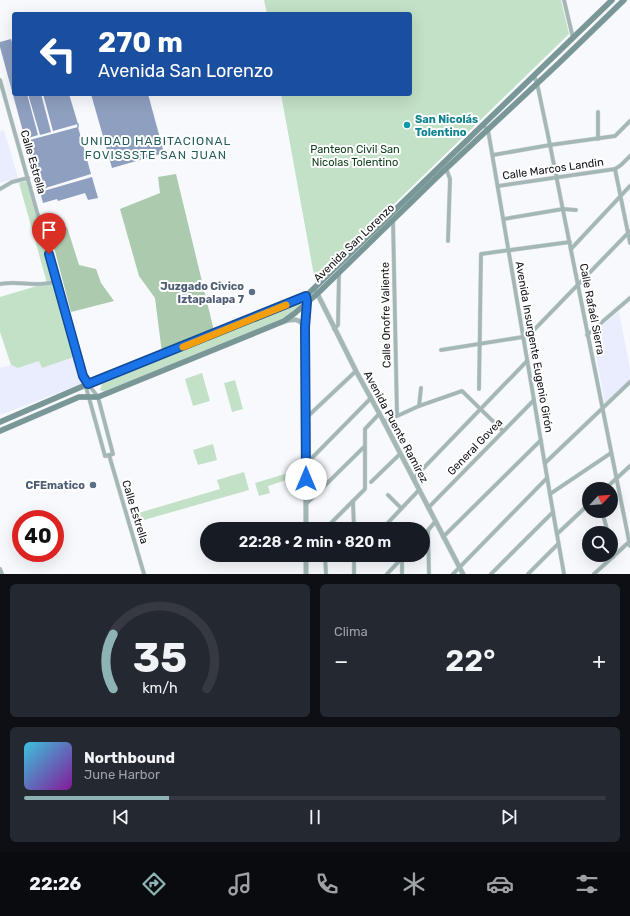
<!DOCTYPE html>
<html lang="es">
<meta charset="utf-8">
<style>
:root{--surface:#171b24;--page:#242831;--text:#f1f3f6;--muted:#9ea1a6;--line:#363941;--accent:#8eb3b4}
body{margin:0;font-family:Rubik,sans-serif;background:var(--page);color:var(--text);height:100vh;display:flex;flex-direction:column;font-size:15px;white-space:nowrap}
*{box-sizing:border-box;margin:0}
p{font-size:13px;color:var(--muted)}
.icon{flex:none;width:22px;height:22px;fill:none;stroke:currentColor;stroke-width:2;stroke-linecap:round;stroke-linejoin:round}
.map{position:relative;height:574px;overflow:hidden}
.sheet{display:flex;flex-direction:column;gap:10px;padding:10px;background:#0d0f14;flex:1}
.sheet>*{flex:none}
.guide{position:absolute;left:12px;top:12px;width:400px;height:84px;border-radius:4px;box-shadow:0 4px 16px #0002;background:#1a4fa0;color:#fff;overflow:hidden}
.needle{width:26px;rotate:64deg}
.fabs{position:absolute;left:582px;top:482px;display:grid;gap:8px}
.fabs a{display:grid;place-items:center;width:36px;height:36px;border-radius:50%;background:var(--surface);box-shadow:0 4px 16px #0002;font-size:20px}
.speed{position:absolute;left:12px;top:510px;display:flex;gap:8px;font-size:20px;font-weight:700;text-align:center}
.speed>*{display:grid;place-content:center;width:52px;height:52px;border-radius:50%;background:var(--surface);box-shadow:0 4px 16px #0002;line-height:1}
.speed .limit{border:6px solid #d22;background:#fff;color:#111}
.pin{position:absolute;display:grid;place-items:center;width:34px;height:34px;color:#fff;margin:-41px -17px;border-radius:50% 50% 50% 0;rotate:-45deg;box-shadow:0 0 4px #0007}
.pin .icon{rotate:45deg}
.me{position:absolute;width:44px;margin:-22px;rotate:0deg;stroke-linejoin:round;filter:drop-shadow(0 0 3px #0008)}
.turn{display:flex;align-items:center;gap:14px;height:84px;padding:0 20px;font-size:18px}
.turn .icon{width:52px;height:52px;stroke-width:2.5}
.turn b{display:block;font-size:28px;line-height:34px}
.big{font-size:30px;font-weight:600;line-height:1.1}
.sheet .card{flex:1;display:flex;flex-direction:column;justify-content:center;gap:6px;min-width:0;padding:0 14px;border-radius:6px;background:var(--page)}
.sheet .dial{align-items:center;gap:0}
.dial svg{height:104px;overflow:visible;fill:none;stroke:var(--line);stroke-width:7;stroke-linecap:round;text-anchor:middle}
.dial text{fill:var(--text);stroke:none}
.song{display:flex;align-items:center;gap:12px}
.cover{width:48px;height:48px;border-radius:6px;background:linear-gradient(135deg,hsl(190 70% 55%),hsl(290 70% 35%))}
.played{height:4px;border-radius:2px;background:linear-gradient(90deg,var(--accent) 25%,var(--line) 25%)}
.keys{display:flex;justify-content:space-around;direction:ltr}
.heat{display:flex;justify-content:space-between;align-items:center;font-size:22px;direction:ltr}
.sheet .tiles{flex:1;display:grid;gap:10px;grid-template-columns:1fr 1fr}
.card:last-child{grid-column:span 2}
.trip{position:absolute;left:200px;top:522px;width:230px;height:40px;border-radius:20px;background:var(--surface);box-shadow:0 4px 16px #0002;font-weight:600;line-height:40px;text-align:center}
.tab-bar{display:flex;height:64px;justify-content:space-around;align-items:center;background:#090b0e;color:var(--muted)}
.tab-bar .icon{width:28px;height:28px}
.tab-bar .current{color:var(--accent)}
.tab-bar b{font-size:18px;color:var(--text)}
.map>svg:first-child{display:block}
.built{fill:#e9edfd}
.green{fill:#c3e1c7}
.forest{fill:#abcaae}
.water{fill:#8e9fbf}
.lines{fill:none;stroke-linecap:round;stroke-linejoin:round}
.stream{stroke:#8e9fbf;stroke-width:1.5}
.minor-casing{stroke:#d2d4d8;stroke-width:4.5}
.tertiary-casing{stroke:#d2d4d8;stroke-width:5.5}
.secondary-casing{stroke:#d2d4d8;stroke-width:6}
.minor{stroke:#a2b7b6;stroke-width:3.5}
.tertiary{stroke:#a2b7b6;stroke-width:4.5}
.secondary{stroke:#789796;stroke-width:5.5}
.route-casing{stroke:#114b97;stroke-width:10}
.route{stroke:#1a73e8;stroke-width:7}
.slow{stroke:#f59e0b;stroke-width:7}
.culture-dot{fill:#0f9aa8;stroke:#fff;stroke-width:1.5}
.service-dot{fill:#5c6f8a;stroke:#fff;stroke-width:1.5}
.labels{text-anchor:middle;dominant-baseline:central;stroke-width:4;stroke-linejoin:round;paint-order:stroke}
.culture-label{font-size:11px;font-weight:bold;fill:#0d838f;stroke:#fff;text-anchor:start}
.park-label{font-size:11px;fill:#11411d;stroke:#fff}
.street-label{font-size:11px;fill:#121317;stroke:#fff}
.service-label{font-size:11px;font-weight:bold;fill:#4e5e75;stroke:#fff;text-anchor:end}
.neighbourhood-label{font-size:12px;letter-spacing:1px;fill:#245e5e;stroke:#fff}
</style>
<div class="map">
<svg width="630" height="574" viewBox="0 0 630 574">
<rect width="100%" height="100%" fill="#f7f9fd"/>
<g class="built">
<path d="M4,130L18,178L0,183V131Z"/>
<path d="M619,312L630,369V380L605,404L592,334Z"/>
<path d="M74,357L82,384L0,415V368L11,365L18,368L39,361L42,368Z"/>
</g>
<g class="green">
<path d="M264,0H561L569,34L315,281L281,94H410V14H267Z"/>
<path d="M27,181L55,281L53,282L74,357L42,368L39,361L18,368L11,365L0,332V297L47,283L19,183Z"/>
<path d="M296,302L300,304V309L294,314L105,392L100,390L102,384Z"/>
<path d="M202,373L210,401L193,406L185,379Z"/>
<path d="M235,380L243,409L232,412L224,383Z"/>
<path d="M213,444L217,460L198,465L193,450Z"/>
<path d="M295,471V477L268,486L270,493L259,496L255,483Z"/>
<path d="M244,472L249,490L137,522L135,514L220,489L217,480Z"/>
</g>
<g class="forest">
<path d="M176,174L214,331L162,353L155,298L139,276L120,209L160,193L158,177Z"/>
<path d="M67,227L79,265L96,269L101,283L114,301L71,312L50,232Z"/>
</g>
<g class="water">
<path d="M11,39L14,49V94H27L38,135L25,139L0,47V42Z"/>
<path d="M28,94H41L51,132L40,135Z"/>
<path d="M43,94H69L78,124L53,131Z"/>
<path d="M91,94H148L164,153L112,168Z"/>
<path d="M78,127L91,174L39,190L26,141Z"/>
<path d="M92,177L98,198L88,200L85,193L58,201L57,199L43,203L40,192Z"/>
</g>
<g class="lines">
<g class="stream">
<path d="M78,124V127"/>
<path d="M25,139L26,141"/>
</g>
<defs>
<g id="minor">
<path d="M564,0L573,38"/>
<path d="M534,76L537,83L550,145L630,546"/>
<path d="M0,80L83,376L88,384L98,397L113,454L105,456L83,376"/>
<path d="M483,125L488,130L553,512L564,574"/>
<path d="M598,139V112"/>
<path d="M493,155L550,145L615,136L630,121"/>
<path d="M446,168L450,179L448,241"/>
<path d="M615,169L630,243"/>
<path d="M498,186L615,169L621,165L630,156"/>
<path d="M0,189L12,182L28,178"/>
<path d="M393,219L397,415"/>
<path d="M504,219L563,209L576,210"/>
<path d="M571,249L630,186"/>
<path d="M0,284C19,280 38,288 57,281"/>
<path d="M334,329L338,325L339,273"/>
<path d="M587,335L630,298"/>
<path d="M441,350L523,337L531,333L630,231"/>
<path d="M479,389L481,254L570,242"/>
<path d="M419,406L421,388"/>
<path d="M306,418L356,371"/>
<path d="M384,422L419,406L462,391L503,431"/>
<path d="M109,455L144,574"/>
<path d="M545,463L630,382"/>
<path d="M306,464L371,398"/>
<path d="M413,479L527,361"/>
<path d="M371,482L400,454"/>
<path d="M605,489L630,466"/>
<path d="M550,494L611,453"/>
<path d="M388,495L401,508"/>
<path d="M353,501L354,529"/>
<path d="M306,504L364,447"/>
<path d="M428,508L534,400"/>
<path d="M602,511L608,533"/>
<path d="M325,529L365,489V429L379,414"/>
<path d="M382,529L419,490"/>
<path d="M428,531L429,574"/>
<path d="M557,534L589,504"/>
<path d="M423,536L435,522"/>
<path d="M443,537L541,440"/>
<path d="M611,547L613,557"/>
<path d="M325,555L326,574"/>
<path d="M354,555V574"/>
<path d="M402,559V574"/>
<path d="M0,569L2,574"/>
<path d="M387,574L405,555"/>
<path d="M453,574L547,478"/>
<path d="M491,574L553,512"/>
<path d="M528,574L558,544"/>
<path d="M594,574L629,542"/>
</g>
<g id="tertiary">
<path d="M316,291L356,371L384,422L463,574"/>
<path d="M306,296L307,302L305,327L306,529"/>
<path d="M284,321C294,319 299,318 305,327"/>
<path d="M306,574V555"/>
</g>
<g id="secondary">
<path d="M0,422L88,384L306,296L612,0"/>
<path d="M0,431L79,397H98L284,321L295,313L317,294L436,178L559,63L624,0"/>
</g>
</defs>
<use href="#minor" class="minor-casing"/>
<use href="#tertiary" class="tertiary-casing"/>
<use href="#secondary" class="secondary-casing"/>
<use href="#minor" class="minor"/>
<use href="#tertiary" class="tertiary"/>
<use href="#secondary" class="secondary"/>
</g>
<g class="lines">
<defs>
<path id="route" d="M49,254L83,376L88,384L306,296L307,302L305,327L306,479"/>
</defs>
<use href="#route" class="route-casing"/>
<use href="#route" class="route"/>
<path class="slow" d="M183,347L286,305"/>
</g>
<circle class="culture-dot" cx="407" cy="125" r="4"/>
<g class="service-dot">
<circle cx="252" cy="292" r="4"/>
<circle cx="93" cy="485" r="4"/>
</g>
<g class="labels">
<g class="culture-label">
<text x="415" y="119">San Nicolás<tspan x="415" dy="13">Tolentino</tspan></text>
</g>
<g class="park-label">
<text x="355" y="149">Panteon Civil San<tspan x="355" dy="13">Nicolas Tolentino</tspan></text>
</g>
<g class="street-label">
<text transform="translate(33 162) rotate(74)">Calle Estrella</text>
<text transform="translate(553 169) rotate(-8)">Calle Marcos Landin</text>
<text transform="translate(354 243) rotate(-44)">Avenida San Lorenzo</text>
<text transform="translate(592 309) rotate(79)">Calle Rafaél Sierra</text>
<text transform="translate(386 315) rotate(-91)">Calle Onofre Valiente</text>
<text transform="translate(534 347) rotate(80)">Avenida Insurgente Eugenio Girón</text>
<text transform="translate(396 427) rotate(62)">Avenida Puente Ramírez</text>
<text transform="translate(475 447) rotate(-46)">General Govea</text>
<text transform="translate(135 512) rotate(73)">Calle Estrella</text>
</g>
<g class="service-label">
<text x="244" y="286">Juzgado Civico<tspan x="244" dy="13">Iztapalapa 7</tspan></text>
<text x="85" y="485">CFEmatico</text>
</g>
<g class="neighbourhood-label">
<text x="156" y="141">UNIDAD HABITACIONAL<tspan x="156" dy="14">FOVISSSTE SAN JUAN</tspan></text>
</g>
</g>
</svg>
<div class="fabs">
<a><svg class="needle" viewBox="-14 -14 28 28"><path d="M0-13l5 13h-10z" fill="#e53935"/><path d="M0 13l5-13h-10z" fill="#9ea1a6"/></svg></a>
<a><svg class="icon" aria-label="search" viewBox="0 0 24 24"><circle cx="10" cy="10" r="6"/><path d="M15 15l6 6"/></svg></a>
</div>
<div class="speed"><div class="limit">40</div></div>
<div class="pin" style="left:49px;top:254px;background:#d93025"><svg class="icon" aria-label="arrive" viewBox="0 0 24 24"><path d="M6 21V4h12l-3 4 3 4H6"/></svg></div>
<svg class="me" style="left:306px;top:479px" viewBox="-20 -20 40 40"><circle r="19" fill="#fff"/><path d="M0-13L10 11 0 6-10 11z" fill="#1a73e8"/></svg>
<div class="trip">22:28 · 2 min · 820 m</div>
<div class="guide">
<div class="turn"><svg class="icon" aria-label="left" viewBox="0 0 24 24"><path d="M17 20v-9H6M10 6l-5 5 5 5"/></svg><div><b>270 m</b>Avenida San Lorenzo</div></div>
</div>
</div>
<section class="sheet">
<div class="tiles">
<div class="card dial"><svg viewBox="0 0 100 80">
<path d="M14 69A42 42 0 1 1 86 69"/>
<path d="M14 69A42 42 0 0 1 14 27" stroke="#8eb3b4"/>
<text x="50" y="56" font-size="32" font-weight="700">35</text>
<text x="50" y="72" font-size="11">km/h</text>
</svg></div>
<div class="card"><p>Clima</p>
<div class="heat"><a>−</a><b class="big">22°</b><a>+</a></div>
</div>
<div class="card">
<div class="song"><i class="cover"></i><div><b>Northbound</b><p>June Harbor</p></div></div>
<div class="played"></div>
<div class="keys"><svg class="icon" aria-label="previous" viewBox="0 0 24 24"><path d="M18 5L8 12l10 7zM5 5v14"/></svg><svg class="icon" aria-label="pause" viewBox="0 0 24 24"><path d="M8 5v14M16 5v14"/></svg><svg class="icon" aria-label="next" viewBox="0 0 24 24"><path d="M6 5l10 7-10 7zM19 5v14"/></svg></div>
</div>
</div>
</section>
<nav class="tab-bar">
<b>22:26</b>
<svg class="icon current" aria-label="directions" viewBox="0 0 24 24"><path d="M12 3l9 9-9 9-9-9zM9 14v-3h6M13 9l2 2-2 2"/></svg>
<svg class="icon" aria-label="music" viewBox="0 0 24 24"><path d="M9 18V5l10-2v13"/><circle cx="6" cy="18" r="3"/><circle cx="16" cy="16" r="3"/></svg>
<svg class="icon" aria-label="phone" viewBox="0 0 24 24"><path d="M5 4h4l2 5-3 2q2 4 5 5l2-3 5 2v4C11 20 4 13 5 4z"/></svg>
<svg class="icon" aria-label="climate" viewBox="0 0 24 24"><path d="M12 3v18M4 7l16 10M4 17L20 7"/></svg>
<svg class="icon" aria-label="car" viewBox="0 0 24 24"><path d="M5 17H2v-5l4-1 3-4h7l3 4 3 1v5h-3M9 17h6M6 11h13"/><circle cx="7" cy="17" r="2"/><circle cx="17" cy="17" r="2"/></svg>
<svg class="icon" aria-label="filters" viewBox="0 0 24 24"><path d="M4 7h16M4 17h16"/><circle cx="9" cy="7" r="2"/><circle cx="15" cy="17" r="2"/></svg>
</nav>
